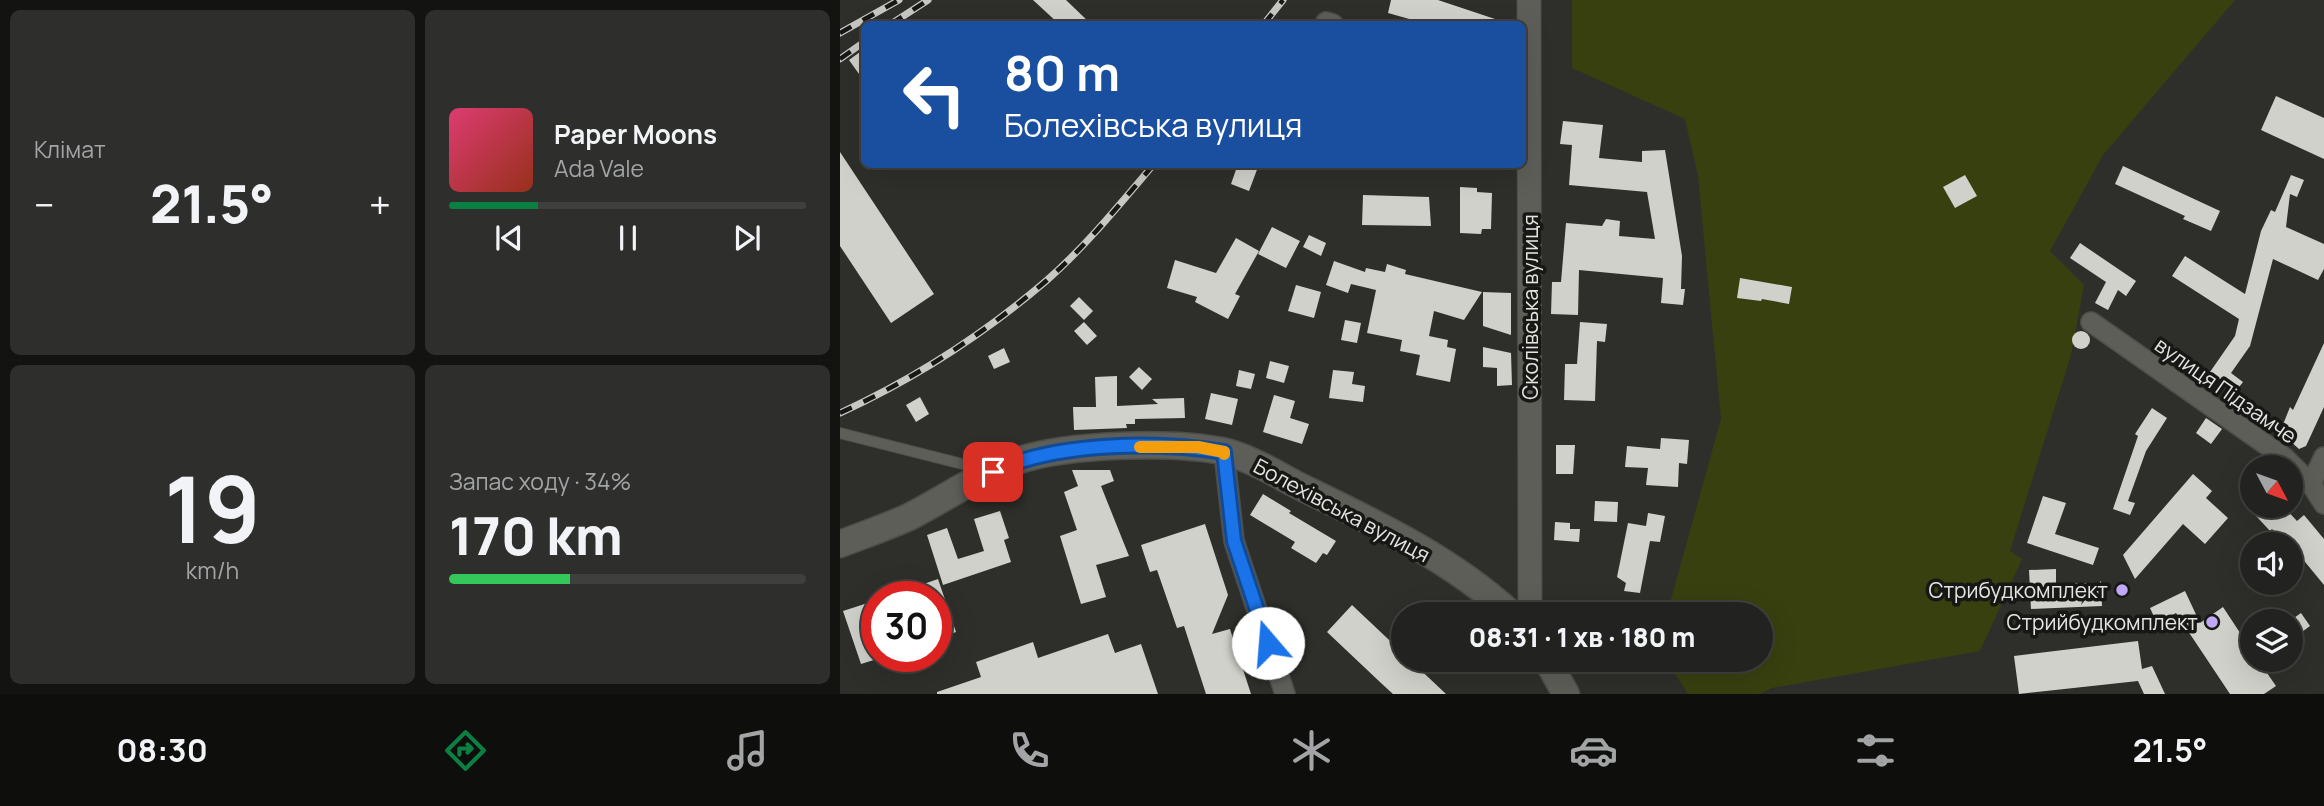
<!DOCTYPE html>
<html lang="uk">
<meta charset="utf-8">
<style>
:root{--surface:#222320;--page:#2e2f2d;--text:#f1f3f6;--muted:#a2a4a5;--line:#3f403e;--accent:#0b8043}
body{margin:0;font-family:Manrope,sans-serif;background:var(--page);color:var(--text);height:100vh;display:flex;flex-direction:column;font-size:26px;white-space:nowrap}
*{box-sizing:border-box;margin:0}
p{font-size:23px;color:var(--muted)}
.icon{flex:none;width:38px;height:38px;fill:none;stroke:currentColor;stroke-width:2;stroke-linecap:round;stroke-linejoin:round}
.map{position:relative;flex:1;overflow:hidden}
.side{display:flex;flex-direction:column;gap:10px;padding:10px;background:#131312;width:840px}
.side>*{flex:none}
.top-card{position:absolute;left:21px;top:21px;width:665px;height:147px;border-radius:10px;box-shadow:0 7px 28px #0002,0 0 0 2px var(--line);background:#1a4fa0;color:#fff;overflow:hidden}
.needle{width:46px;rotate:131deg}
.buttons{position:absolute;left:1400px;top:455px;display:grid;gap:14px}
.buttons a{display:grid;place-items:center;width:63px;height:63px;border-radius:50%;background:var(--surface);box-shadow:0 7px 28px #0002,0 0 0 2px var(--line);font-size:35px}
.speed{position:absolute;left:21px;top:581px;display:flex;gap:14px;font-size:35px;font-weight:700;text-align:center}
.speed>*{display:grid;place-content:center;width:91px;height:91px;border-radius:50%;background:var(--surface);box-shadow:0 7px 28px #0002,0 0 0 2px var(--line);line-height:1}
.speed .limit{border:10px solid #d22;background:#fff;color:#111}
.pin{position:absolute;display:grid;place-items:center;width:60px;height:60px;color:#fff;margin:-30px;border-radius:14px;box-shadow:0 4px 10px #0006}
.me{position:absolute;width:77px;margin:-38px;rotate:342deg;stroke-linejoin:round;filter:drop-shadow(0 0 5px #0008)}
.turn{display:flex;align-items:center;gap:24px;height:147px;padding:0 28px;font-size:32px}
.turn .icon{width:91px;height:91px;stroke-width:2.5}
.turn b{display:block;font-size:49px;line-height:60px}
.big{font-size:52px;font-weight:800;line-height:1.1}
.side .tile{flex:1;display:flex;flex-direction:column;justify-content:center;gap:10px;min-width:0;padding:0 24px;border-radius:10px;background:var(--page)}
.side .dial{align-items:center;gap:0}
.dial b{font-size:91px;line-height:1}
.song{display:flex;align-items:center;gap:21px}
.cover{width:84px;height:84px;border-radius:10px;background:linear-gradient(135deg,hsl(340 70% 55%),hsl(10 70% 35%))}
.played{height:7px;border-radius:4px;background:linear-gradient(90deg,var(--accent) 25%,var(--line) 25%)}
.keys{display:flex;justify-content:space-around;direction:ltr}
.heat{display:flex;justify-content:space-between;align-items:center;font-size:38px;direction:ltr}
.charge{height:10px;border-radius:5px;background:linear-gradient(90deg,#34c759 34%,var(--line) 0)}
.side .tiles{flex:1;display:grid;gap:10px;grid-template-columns:repeat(2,1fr)}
.trip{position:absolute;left:551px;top:602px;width:382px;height:70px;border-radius:35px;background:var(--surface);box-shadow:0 7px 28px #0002,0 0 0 2px var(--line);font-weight:800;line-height:70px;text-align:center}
.tab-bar{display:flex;height:112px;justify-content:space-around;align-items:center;background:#0e0e0d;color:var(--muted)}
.tab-bar .icon{width:49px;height:49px}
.tab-bar .selected{color:var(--accent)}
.tab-bar b{font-size:32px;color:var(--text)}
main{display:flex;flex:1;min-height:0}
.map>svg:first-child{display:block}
.green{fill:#384010}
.building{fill:#cfd1ca}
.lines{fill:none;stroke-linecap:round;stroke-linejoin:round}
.service-casing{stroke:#4c4d48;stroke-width:12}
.minor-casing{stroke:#4c4d48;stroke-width:22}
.tertiary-casing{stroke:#4c4d48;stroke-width:25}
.secondary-casing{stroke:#4c4d48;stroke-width:29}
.service{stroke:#5d5e58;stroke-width:10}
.minor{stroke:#5d5e58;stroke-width:19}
.tertiary{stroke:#5d5e58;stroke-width:23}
.secondary{stroke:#5d5e58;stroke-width:26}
.rail-casing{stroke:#c7c8c4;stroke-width:7}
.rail{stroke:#171715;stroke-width:4.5;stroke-dasharray:13;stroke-linecap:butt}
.route-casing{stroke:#114b97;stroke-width:18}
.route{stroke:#1a73e8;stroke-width:12}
.slow{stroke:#f59e0b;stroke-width:12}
.poi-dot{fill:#bfa9f4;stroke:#171715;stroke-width:2.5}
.labels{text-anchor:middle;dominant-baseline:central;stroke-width:7;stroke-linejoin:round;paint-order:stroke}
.street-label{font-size:21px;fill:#e4e5e1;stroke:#171715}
.poi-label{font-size:21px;fill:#e4e5e1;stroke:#171715;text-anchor:end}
</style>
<main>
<section class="side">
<div class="tiles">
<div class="tile"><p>Клімат</p>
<div class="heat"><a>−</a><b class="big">21.5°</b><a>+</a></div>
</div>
<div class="tile">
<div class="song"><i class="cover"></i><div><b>Paper Moons</b><p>Ada Vale</p></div></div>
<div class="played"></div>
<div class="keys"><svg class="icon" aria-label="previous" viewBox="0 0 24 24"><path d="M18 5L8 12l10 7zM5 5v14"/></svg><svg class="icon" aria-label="pause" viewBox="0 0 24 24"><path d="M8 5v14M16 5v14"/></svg><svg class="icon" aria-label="next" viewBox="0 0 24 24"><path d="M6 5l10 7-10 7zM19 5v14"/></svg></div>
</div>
<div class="tile dial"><b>19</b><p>km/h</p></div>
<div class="tile"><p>Запас ходу · 34%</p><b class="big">170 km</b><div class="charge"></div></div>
</div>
</section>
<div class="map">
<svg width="1484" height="694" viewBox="0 0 1484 694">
<rect width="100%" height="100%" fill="#2e2f2a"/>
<path class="green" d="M732,0H1395L1263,155L1210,251L1244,285L1231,355L1170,551L1182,559L1140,651L932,688L920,694H848L835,674L782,669L776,660H920V614H827L881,419L858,176L845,119L732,68Z"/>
<g class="building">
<path d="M193,0H226L251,24H219Z"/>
<path d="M551,0H598L664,22V24H587L548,13Z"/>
<path d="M24,49V81L9,60Z"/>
<path d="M1436,96L1484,118V159L1421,130Z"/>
<path d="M723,121L763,125L759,158L802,162V151L825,150L842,256L841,289H845L843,305L821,303L823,278L739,270L738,315L711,314L712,282H721L726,223L762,226L766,219L780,221L779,236L815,239L807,192L729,185L732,145L720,144Z"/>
<path d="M0,152L94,294L51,323L0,246Z"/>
<path d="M398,164H410L418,167L409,191L391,184Z"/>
<path d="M1283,166L1380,211L1371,231L1343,219L1345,216L1275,184Z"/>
<path d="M1125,175L1137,196L1115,208L1103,187Z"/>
<path d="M1451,175L1464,180L1457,197L1450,194L1446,227L1484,244V269L1478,280L1433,259L1410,346L1391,373L1403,382L1396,391L1370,372L1395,336L1399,319L1332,276L1345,256L1405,294L1421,231L1431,210L1435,212Z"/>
<path d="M620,187L637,188V192L652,193L651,229H642L641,234L620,233Z"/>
<path d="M523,195L589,197L591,226L522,225Z"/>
<path d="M432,227L460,241L446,268L418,254Z"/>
<path d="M469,235L486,243L481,256L463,247Z"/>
<path d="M396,238L419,251L395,294L400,296L388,319L355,302L357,297L327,288L335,260L376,273Z"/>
<path d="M1240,243L1296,281L1286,296L1278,290L1268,310L1255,303L1266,282L1230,258Z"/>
<path d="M494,261L525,272L526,268L545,272L547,264L566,270L565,274L642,292L624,320L594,311L589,336L608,340L607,347L616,349L610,382L576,375L580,355L560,351L562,340L527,333L536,290L511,284L508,293L486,285Z"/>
<path d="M900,278L952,287L949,304L922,299L921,301L897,298Z"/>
<path d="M456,285L481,292L474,318L448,311Z"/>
<path d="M643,292L671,293V335L643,326Z"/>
<path d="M239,297L253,311L244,320L230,306Z"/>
<path d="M505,320L521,323L517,343L501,340Z"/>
<path d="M244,322L257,336L247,345L234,331Z"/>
<path d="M740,322L767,324L765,342L757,341L755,401L724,400L725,364H737Z"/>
<circle cx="1241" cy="340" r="9"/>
<path d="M1484,343V407L1466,446L1459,449L1440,432L1450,407L1453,410Z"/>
<path d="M643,347L671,353L672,385L657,386V368L643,367Z"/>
<path d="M164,348L170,362L154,369L148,356Z"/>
<path d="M430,361L449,366L444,383L426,378Z"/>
<path d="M299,367L312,379L302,390L289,377Z"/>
<path d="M399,370L415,374L411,389L396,386Z"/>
<path d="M493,370L514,372L512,384L525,386L523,402L489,398Z"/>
<path d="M277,376V406L318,404L312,399L344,398L345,418L295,419V424H286L287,428L234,430L233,407H256L255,377Z"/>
<path d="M371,393L398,399L392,425L365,419Z"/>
<path d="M434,395L455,401L450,418L469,424L462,444L423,432Z"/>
<path d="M80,397L89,414L76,422L66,405Z"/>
<path d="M1312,408L1327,418L1306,451L1288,501L1295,503L1290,515L1273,509L1298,436L1295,434Z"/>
<path d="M1366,418L1382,429L1371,444L1356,433Z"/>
<path d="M821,438L849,440L847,464L839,463L838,487L806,485L808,468L785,467L787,446L820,449Z"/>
<path d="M716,445H735L733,474H716Z"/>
<path d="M232,470H270L274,481L261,486L289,556L256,565L266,597L241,604L220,536L237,530L224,492L238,486Z"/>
<path d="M1353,474L1372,491L1366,498L1388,518L1365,544L1343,524L1295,579L1283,555Z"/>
<path d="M423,494L451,511L449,513L496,541L487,555L483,553L476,563L451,548L455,542L410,515Z"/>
<path d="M1203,496L1226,503L1215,534L1259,548L1253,565L1187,543Z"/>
<path d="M755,501L778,502L777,522L754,521Z"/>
<path d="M1407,506H1443L1457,521L1464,515L1484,539V585L1461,557L1458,560L1451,551V544H1445L1432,529L1430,531Z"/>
<path d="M160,511L169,538L164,540L171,562L103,585L87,535L107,528L118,559L144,551L134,519Z"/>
<path d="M808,513L825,516L820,542L810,541L800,593L784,591L786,583L777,577L788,523L806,526Z"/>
<path d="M715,522L730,523V529H740L739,542L714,540Z"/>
<path d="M365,524L388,595L372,634L390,629L411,694H366L344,626L337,628L317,570L310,572L301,545Z"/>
<path d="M1216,569V584L1248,583L1241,605L1261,581L1262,606L1191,609L1189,570Z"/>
<path d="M98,579L116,632L96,639V597H52V595Z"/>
<path d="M1345,591L1360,623L1383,607L1412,651V660H1418L1436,686L1424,694H1390L1336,613L1317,623L1310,608Z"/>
<path d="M37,600V659L21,664L3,611Z"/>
<path d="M512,605L564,654V660H570L606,694H553L541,683L487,632Z"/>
<path d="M1461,613L1470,626L1451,640V620Z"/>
<path d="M268,634L275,653L301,644L318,694H97V692L141,677L136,662L193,642L198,658Z"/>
<path d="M1298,641L1302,669L1312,666L1325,694H1304L1298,681L1179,694L1174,656Z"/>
</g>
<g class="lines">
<defs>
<path id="service" d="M0,433L142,469"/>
<g id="minor">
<path d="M486,22L493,24"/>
<path d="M1251,322L1445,458L1471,484L1484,504"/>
<path d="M384,452L394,541L445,694"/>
<path d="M1471,484L1484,457"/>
</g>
<path id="tertiary" d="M689,0L690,614"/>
<g id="secondary">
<path d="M0,544C23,535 47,527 69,517C104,499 140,474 177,461C226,444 331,441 382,451C409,457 434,473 459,486C533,522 610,558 671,614"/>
<path d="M707,660L726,694"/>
</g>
</defs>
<use href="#service" class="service-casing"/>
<use href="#minor" class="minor-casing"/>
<use href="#tertiary" class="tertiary-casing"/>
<use href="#secondary" class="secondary-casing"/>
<use href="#service" class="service"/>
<use href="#minor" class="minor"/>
<use href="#tertiary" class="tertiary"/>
<use href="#secondary" class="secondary"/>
<defs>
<g id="rail">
<path d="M51,24L88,0"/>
<path d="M424,24L443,0"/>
<path d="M0,33L59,0"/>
<path d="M0,59L24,42"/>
<path d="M0,413C74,379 144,334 206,281C246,246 280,204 314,164"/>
</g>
</defs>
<use href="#rail" class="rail-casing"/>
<use href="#rail" class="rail"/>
</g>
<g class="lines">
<defs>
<path id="route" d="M153,472C215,442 317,441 384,452L394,541L428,643"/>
</defs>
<use href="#route" class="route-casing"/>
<use href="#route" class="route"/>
<path class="slow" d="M300,447H358L384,452V454"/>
</g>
<g class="poi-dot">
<circle cx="1282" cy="590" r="7"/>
<circle cx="1372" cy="622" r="7"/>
</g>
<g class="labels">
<g class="street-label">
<text transform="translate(690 307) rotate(-90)">Сколівська вулиця</text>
<text transform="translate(1386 390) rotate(35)">вулиця Підзамче</text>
<text transform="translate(502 510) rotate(28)">Болехівська вулиця</text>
</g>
<g class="poi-label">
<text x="1268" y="590">Стрибудкомплект</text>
<text x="1358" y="622">Стрийбудкомплект</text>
</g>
</g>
</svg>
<div class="buttons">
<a><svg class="needle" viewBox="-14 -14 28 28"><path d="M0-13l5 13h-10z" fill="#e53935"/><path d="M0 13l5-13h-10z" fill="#a2a4a5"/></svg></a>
<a><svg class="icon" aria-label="sound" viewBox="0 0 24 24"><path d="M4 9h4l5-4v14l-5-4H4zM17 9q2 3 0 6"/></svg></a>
<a><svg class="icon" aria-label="layers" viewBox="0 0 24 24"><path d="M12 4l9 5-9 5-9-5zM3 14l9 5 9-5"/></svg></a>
</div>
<div class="speed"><div class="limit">30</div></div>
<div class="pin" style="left:153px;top:472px;background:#d93025"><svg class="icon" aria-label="arrive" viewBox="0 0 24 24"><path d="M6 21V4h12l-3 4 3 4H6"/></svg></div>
<svg class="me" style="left:428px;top:643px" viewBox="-20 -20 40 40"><circle r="19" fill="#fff"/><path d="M0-13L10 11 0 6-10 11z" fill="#1a73e8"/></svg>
<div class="trip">08:31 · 1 хв · 180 m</div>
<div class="top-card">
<div class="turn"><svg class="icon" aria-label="left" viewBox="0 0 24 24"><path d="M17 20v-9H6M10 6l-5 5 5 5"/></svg><div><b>80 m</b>Болехівська вулиця</div></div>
</div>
</div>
</main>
<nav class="tab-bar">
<b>08:30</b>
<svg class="icon selected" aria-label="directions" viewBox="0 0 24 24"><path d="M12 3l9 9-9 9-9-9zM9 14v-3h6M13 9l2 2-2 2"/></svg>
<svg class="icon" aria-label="music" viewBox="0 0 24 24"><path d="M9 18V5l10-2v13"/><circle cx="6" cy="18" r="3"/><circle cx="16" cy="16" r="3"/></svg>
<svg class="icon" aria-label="phone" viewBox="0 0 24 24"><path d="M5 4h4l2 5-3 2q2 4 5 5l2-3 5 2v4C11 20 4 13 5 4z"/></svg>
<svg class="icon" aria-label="climate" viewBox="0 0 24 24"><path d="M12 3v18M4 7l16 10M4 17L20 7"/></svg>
<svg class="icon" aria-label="car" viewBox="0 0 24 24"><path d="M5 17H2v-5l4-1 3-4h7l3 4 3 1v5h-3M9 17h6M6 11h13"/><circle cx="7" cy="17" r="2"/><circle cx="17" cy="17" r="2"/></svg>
<svg class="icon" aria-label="filters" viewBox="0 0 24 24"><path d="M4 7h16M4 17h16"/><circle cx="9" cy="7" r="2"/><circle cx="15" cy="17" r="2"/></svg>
<b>21.5°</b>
</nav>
